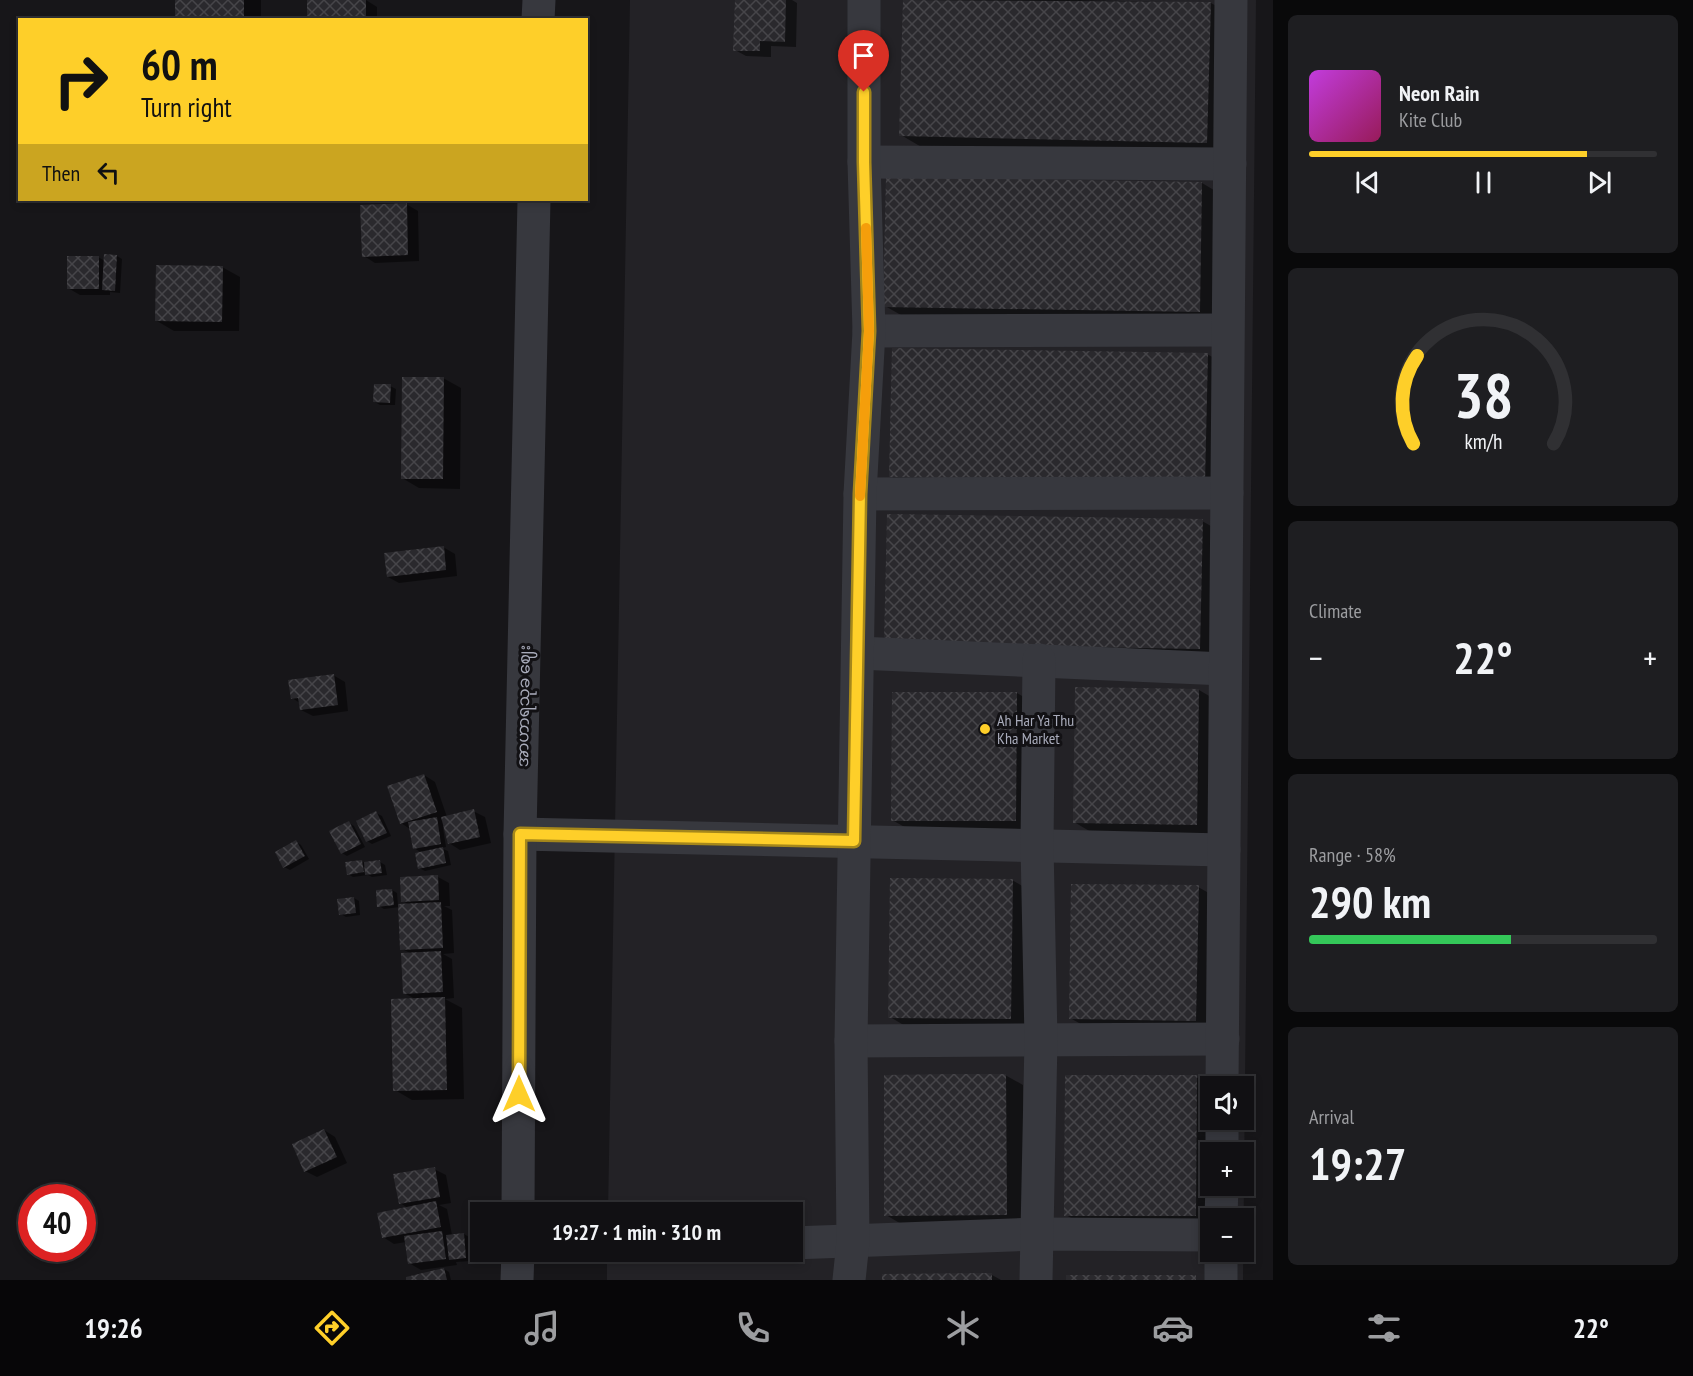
<!DOCTYPE html>
<meta charset="utf-8">
<style>
:root{--surface:#111013;--page:#1e1e21;--text:#f1f3f6;--muted:#9c9da0;--line:#303033;--accent:#fecf29}
body{margin:0;font-family:"PT Sans Narrow","Noto Sans Myanmar",sans-serif;background:var(--page);color:var(--text);height:100vh;display:flex;flex-direction:column;font-size:22px;white-space:nowrap}
*{box-sizing:border-box;margin:0}
p{font-size:20px;color:var(--muted)}
.icon{flex:none;width:33px;height:33px;fill:none;stroke:currentColor;stroke-width:2;stroke-linecap:round;stroke-linejoin:round}
.map{position:relative;flex:1;overflow:hidden}
.drawer{display:flex;flex-direction:column;gap:15px;padding:15px;background:#09090a;width:420px}
.drawer>*{flex:none}
.top-card{position:absolute;left:18px;top:18px;width:570px;height:183px;border-radius:0px;box-shadow:0 3px 9px #0003,0 0 0 2px var(--line);background:#fecf29;color:#111;overflow:hidden}
.controls{position:absolute;left:1200px;top:1076px;display:grid;gap:12px}
.controls a{display:grid;place-items:center;width:54px;height:54px;border-radius:0px;background:var(--surface);box-shadow:0 3px 9px #0003,0 0 0 2px var(--line);font-size:30px}
.speed{position:absolute;left:18px;top:1184px;display:flex;gap:12px;font-size:30px;font-weight:700;text-align:center}
.speed>*{display:grid;place-content:center;width:78px;height:78px;border-radius:50%;background:var(--surface);box-shadow:0 3px 9px #0003,0 0 0 2px var(--line);line-height:1}
.speed .limit{border:9px solid #d22;background:#fff;color:#111}
.pin{position:absolute;display:grid;place-items:center;width:51px;height:51px;color:#fff;margin:-62px -26px;border-radius:50% 50% 50% 0;rotate:-45deg;box-shadow:0 0 6px #0007}
.pin .icon{rotate:45deg}
.me{position:absolute;width:66px;margin:-33px;rotate:0deg;stroke-linejoin:round;filter:drop-shadow(0 0 4px #0008)}
.turn{display:flex;align-items:center;gap:21px;height:126px;padding:0 24px;font-size:27px}
.turn .icon{width:78px;height:78px;stroke-width:2.5}
.turn b{display:block;font-size:42px;line-height:51px}
.then{display:flex;align-items:center;height:57px;padding:0 24px;background:#0003;gap:12px;font-size:22px}
.big{font-size:45px;font-weight:700;line-height:1.1}
.drawer .widget{flex:1;display:flex;flex-direction:column;justify-content:center;gap:9px;min-width:0;padding:0 21px;border-radius:9px;background:var(--page)}
.drawer .dial{align-items:center;gap:0}
.dial svg{height:156px;overflow:visible;fill:none;stroke:var(--line);stroke-width:7;stroke-linecap:round;text-anchor:middle}
.dial text{fill:var(--text);stroke:none}
.song{display:flex;align-items:center;gap:18px}
.cover{width:72px;height:72px;border-radius:9px;background:linear-gradient(135deg,hsl(290 70% 55%),hsl(330 70% 35%))}
.played{height:6px;border-radius:3px;background:linear-gradient(90deg,var(--accent) 80%,var(--line) 80%)}
.keys{display:flex;justify-content:space-around;direction:ltr}
.heat{display:flex;justify-content:space-between;align-items:center;font-size:33px;direction:ltr}
.charge{height:9px;border-radius:4px;background:linear-gradient(90deg,#34c759 58%,var(--line) 0)}
.trip{position:absolute;left:470px;top:1202px;width:333px;height:60px;border-radius:0px;background:var(--surface);box-shadow:0 3px 9px #0003,0 0 0 2px var(--line);font-weight:700;line-height:60px;text-align:center}
.menu{display:flex;height:96px;justify-content:space-around;align-items:center;background:#070608;color:var(--muted)}
.menu .icon{width:42px;height:42px}
.menu .current{color:var(--accent)}
.menu b{font-size:27px;color:var(--text)}
main{display:flex;flex:1;min-height:0}
.map>svg:first-child{display:block}
.built{fill:#232226;fill-rule:evenodd}
.shadow{fill:#0007}
.building{fill:url(#building-cross-hatch)}
.lines{fill:none;stroke-linecap:round;stroke-linejoin:round}
.minor{stroke:#37383e;stroke-width:33}
.route-casing{stroke:#a5871b;stroke-width:15}
.route{stroke:#fecf29;stroke-width:10}
.slow{stroke:#f59e0b;stroke-width:10}
.poi-dot{fill:#fecf29;stroke:#121114;stroke-width:2}
.labels{text-anchor:middle;dominant-baseline:central;stroke-width:6;stroke-linejoin:round;paint-order:stroke}
.street-label{font-size:16px;fill:#a8abba;stroke:#121114}
.poi-label{font-size:16px;fill:#a8abba;stroke:#121114;text-anchor:start}
</style>
<main>
<div class="map">
<svg width="1273" height="1280" viewBox="0 0 1273 1280">
<defs>
<pattern id="building-cross-hatch" width="8" height="8" patternUnits="userSpaceOnUse" patternTransform="scale(1.5)"><rect width="8" height="8" fill="#2a292d"/><path d="M0 0l8 8M0 8l8-8" fill="none" stroke="#464549"/></pattern>
</defs>
<rect width="100%" height="100%" fill="#171619"/>
<path class="built" d="M630,0H1256L1243,1280H607V1251H792V1212H608ZM1210,1086H1244V1119H1210ZM1210,1152H1244V1185H1210ZM1210,1218H1244V1251H1210Z"/>
<g class="shadow">
<rect x="176" y="0" width="85" height="20"/>
<path d="M366,0L377,7V20H308Z"/>
<path d="M736,0H792L797,3L796,47L771,46V57L746,56L735,50Z"/>
<path d="M904,0H1081L1211,3L1234,16L1229,156L923,148L901,135Z"/>
<path d="M1202,183L1224,196L1222,324L908,319L885,306Z"/>
<path d="M406,204L418,211L419,261L375,263L364,256Z"/>
<path d="M117,256L122,259L120,293L110,292V295H80L68,288L98,257L105,261Z"/>
<path d="M222,267L240,277L239,331H174L157,321Z"/>
<path d="M1207,354L1230,367L1227,495L913,490L890,476Z"/>
<path d="M443,378L461,388L460,489L419,488L402,478Z"/>
<path d="M390,386L396,389L395,405H380L375,402Z"/>
<path d="M1202,521L1225,534L1222,661L908,656Z"/>
<path d="M443,547L455,554L457,576L399,583L388,577Z"/>
<path d="M333,675L345,682L348,711L313,716L301,710L300,703L292,698Z"/>
<path d="M1199,690L1216,700L1213,834L1091,832L1074,822Z"/>
<path d="M1017,693L1034,703L1033,830H910L892,820Z"/>
<path d="M424,775L435,782L447,817L473,811L485,817L491,843L460,850L449,843L445,828H443L446,847L441,848L448,851L451,865L425,871L419,868L422,853L414,848L410,829L401,823Z"/>
<path d="M376,813L382,816L391,836L372,844L367,841Z"/>
<path d="M349,823L354,826L365,847L347,856L342,853Z"/>
<path d="M296,842L301,845L309,859L290,870L284,867Z"/>
<path d="M362,861L366,864L380,862L385,865L387,875L372,877L368,875L353,877L348,874Z"/>
<path d="M438,877L449,883L450,906H444L452,910L454,953L443,954L452,959L454,998L445,999L462,1008L464,1099L412,1100L395,1090L415,999L404,993L412,954L402,949L400,907L384,909L379,906L392,890L397,893L398,906L410,905L403,901Z"/>
<path d="M1012,880L1029,890L1028,1028L907,1027L890,1017Z"/>
<path d="M1198,887L1216,897L1213,1030L1088,1028L1070,1018Z"/>
<path d="M354,898L359,901L360,915L346,917L341,914Z"/>
<path d="M1005,1075L1023,1085V1224L903,1225L886,1215Z"/>
<path d="M1196,1077L1212,1086H1210V1225H1083L1066,1215Z"/>
<path d="M324,1130L335,1137L347,1163L317,1177L305,1171Z"/>
<path d="M434,1169L446,1175L451,1203L439,1205L447,1209L452,1235L464,1234L469,1237L471,1261L456,1262L457,1265L421,1270L409,1263L406,1242L394,1244L383,1237L408,1208L400,1203Z"/>
<path d="M444,1269L449,1272L451,1280H408Z"/>
<path d="M992,1275L1001,1280H883Z"/>
</g>
<g class="building">
<rect x="175" y="0" width="69" height="20"/>
<rect x="307" y="0" width="59" height="20"/>
<path d="M735,0H786L785,42L760,41V51H733Z"/>
<path d="M903,0L1211,2L1207,143L899,136Z"/>
<path d="M886,177L1202,182L1200,312L883,307Z"/>
<path d="M407,203L408,255L362,257L360,205Z"/>
<path d="M104,254L117,255L115,291L102,290Z"/>
<rect x="67" y="256" width="32" height="33"/>
<path d="M156,265L223,266L222,322L155,321Z"/>
<path d="M892,348L1208,353L1205,483L889,477Z"/>
<path d="M402,377H444L443,479H401Z"/>
<path d="M374,384H391L390,403L373,402Z"/>
<path d="M887,514L1203,519L1200,649L884,644Z"/>
<path d="M444,546L446,570L387,577L384,553Z"/>
<path d="M334,674L338,705L300,710L298,698L291,699L288,680Z"/>
<path d="M1075,687L1199,689L1197,825L1073,823Z"/>
<path d="M892,692H1017L1016,821H891Z"/>
<path d="M424,774L437,812L400,824L387,786Z"/>
<path d="M474,809L480,837L448,844L441,817Z"/>
<path d="M376,811L387,833L366,842L356,821Z"/>
<path d="M437,817L441,844L413,849L408,822Z"/>
<path d="M349,821L361,844L341,854L329,831Z"/>
<path d="M296,840L305,856L283,868L275,852Z"/>
<path d="M443,847L446,863L418,869L415,853Z"/>
<path d="M362,860L364,872L347,875L345,862Z"/>
<path d="M380,860L382,873L365,875L364,862Z"/>
<path d="M438,875L439,900L401,902L400,877Z"/>
<path d="M890,878L1013,879L1011,1019L888,1018Z"/>
<path d="M1071,884L1199,885L1196,1021L1069,1019Z"/>
<path d="M392,889L394,905L377,907L376,890Z"/>
<path d="M354,897L356,913L339,915L337,899Z"/>
<path d="M441,902L443,948L400,950L398,904Z"/>
<path d="M441,951L443,992L403,994L401,953Z"/>
<path d="M445,997L447,1090L393,1091L391,999Z"/>
<path d="M948,1074H1006L1007,1215L884,1216V1075Z"/>
<path d="M1065,1075H1197L1196,1216H1064Z"/>
<path d="M324,1129L337,1157L304,1172L292,1144Z"/>
<path d="M435,1167L440,1197L399,1204L393,1174Z"/>
<path d="M436,1201L441,1227L382,1238L377,1213Z"/>
<path d="M442,1231L446,1259L408,1264L404,1236Z"/>
<path d="M464,1233L466,1258L449,1260L446,1235Z"/>
<path d="M444,1268L447,1280H406V1277Z"/>
<path d="M992,1273V1280H882V1274Z"/>
<rect x="1066" y="1275" width="130" height="5"/>
</g>
<g class="lines">
<g class="minor">
<path d="M538,20L539,0"/>
<path d="M864,162L1230,164"/>
<path d="M869,331L1227,330"/>
<path d="M860,494L1227,493"/>
<path d="M858,653L1225,669"/>
<path d="M520,834L1224,850"/>
<path d="M851,1041L1223,1039"/>
<path d="M1222,1086L1231,0"/>
<path d="M1222,1152V1119"/>
<path d="M518,1212L520,834L534,200"/>
<path d="M1221,1218L1222,1185"/>
<path d="M792,1243L1037,1234L1210,1235"/>
<path d="M517,1280L518,1251"/>
<path d="M849,1280L853,1242L851,1041L860,494L869,331L864,162V0"/>
<path d="M1036,1280L1041,1040L1037,845L1039,660"/>
<path d="M1221,1280V1251"/>
</g>
</g>
<g class="lines">
<defs>
<path id="route" d="M519,1094L520,834L854,841L860,494L869,331L864,162V92"/>
</defs>
<use href="#route" class="route-casing"/>
<use href="#route" class="route"/>
<path class="slow" d="M860,496L869,331L866,228"/>
</g>
<circle class="poi-dot" cx="985" cy="729" r="6"/>
<g class="labels">
<g class="street-label">
<text transform="translate(523 706) rotate(-89)">အာဟာရသုခ ဈေး</text>
</g>
<g class="poi-label">
<text x="997" y="720">Ah Har Ya Thu<tspan x="997" dy="18">Kha Market</tspan></text>
</g>
</g>
</svg>
<div class="controls">
<a><svg class="icon" aria-label="sound" viewBox="0 0 24 24"><path d="M4 9h4l5-4v14l-5-4H4zM17 9q2 3 0 6"/></svg></a>
<a>+</a>
<a>−</a>
</div>
<div class="speed"><div class="limit">40</div></div>
<div class="pin" style="left:864px;top:92px;background:#d93025"><svg class="icon" aria-label="arrive" viewBox="0 0 24 24"><path d="M6 21V4h12l-3 4 3 4H6"/></svg></div>
<svg class="me" style="left:519px;top:1094px" viewBox="-20 -20 40 40"><path d="M0-17L14 15 0 8-14 15z" fill="#fecf29" stroke="#fff" stroke-width="4"/></svg>
<div class="trip">19:27 · 1 min · 310 m</div>
<div class="top-card">
<div class="turn"><svg class="icon" aria-label="right" viewBox="0 0 24 24"><path d="M7 20v-9h11M14 6l5 5-5 5"/></svg><div><b>60 m</b>Turn right</div></div>
<div class="then">Then<svg class="icon" aria-label="left" viewBox="0 0 24 24"><path d="M17 20v-9H6M10 6l-5 5 5 5"/></svg></div>
</div>
</div>
<section class="drawer">
<div class="widget">
<div class="song"><i class="cover"></i><div><b>Neon Rain</b><p>Kite Club</p></div></div>
<div class="played"></div>
<div class="keys"><svg class="icon" aria-label="previous" viewBox="0 0 24 24"><path d="M18 5L8 12l10 7zM5 5v14"/></svg><svg class="icon" aria-label="pause" viewBox="0 0 24 24"><path d="M8 5v14M16 5v14"/></svg><svg class="icon" aria-label="next" viewBox="0 0 24 24"><path d="M6 5l10 7-10 7zM19 5v14"/></svg></div>
</div>
<div class="widget dial"><svg viewBox="0 0 100 80">
<path d="M14 69A42 42 0 1 1 86 69"/>
<path d="M14 69A42 42 0 0 1 16 24" stroke="#fecf29"/>
<text x="50" y="56" font-size="32" font-weight="700">38</text>
<text x="50" y="72" font-size="11">km/h</text>
</svg></div>
<div class="widget"><p>Climate</p>
<div class="heat"><a>−</a><b class="big">22°</b><a>+</a></div>
</div>
<div class="widget"><p>Range · 58%</p><b class="big">290 km</b><div class="charge"></div></div>
<div class="widget"><p>Arrival</p><b class="big">19:27</b></div>
</section>
</main>
<nav class="menu">
<b>19:26</b>
<svg class="icon current" aria-label="directions" viewBox="0 0 24 24"><path d="M12 3l9 9-9 9-9-9zM9 14v-3h6M13 9l2 2-2 2"/></svg>
<svg class="icon" aria-label="music" viewBox="0 0 24 24"><path d="M9 18V5l10-2v13"/><circle cx="6" cy="18" r="3"/><circle cx="16" cy="16" r="3"/></svg>
<svg class="icon" aria-label="phone" viewBox="0 0 24 24"><path d="M5 4h4l2 5-3 2q2 4 5 5l2-3 5 2v4C11 20 4 13 5 4z"/></svg>
<svg class="icon" aria-label="climate" viewBox="0 0 24 24"><path d="M12 3v18M4 7l16 10M4 17L20 7"/></svg>
<svg class="icon" aria-label="car" viewBox="0 0 24 24"><path d="M5 17H2v-5l4-1 3-4h7l3 4 3 1v5h-3M9 17h6M6 11h13"/><circle cx="7" cy="17" r="2"/><circle cx="17" cy="17" r="2"/></svg>
<svg class="icon" aria-label="filters" viewBox="0 0 24 24"><path d="M4 7h16M4 17h16"/><circle cx="9" cy="7" r="2"/><circle cx="15" cy="17" r="2"/></svg>
<b>22°</b>
</nav>
